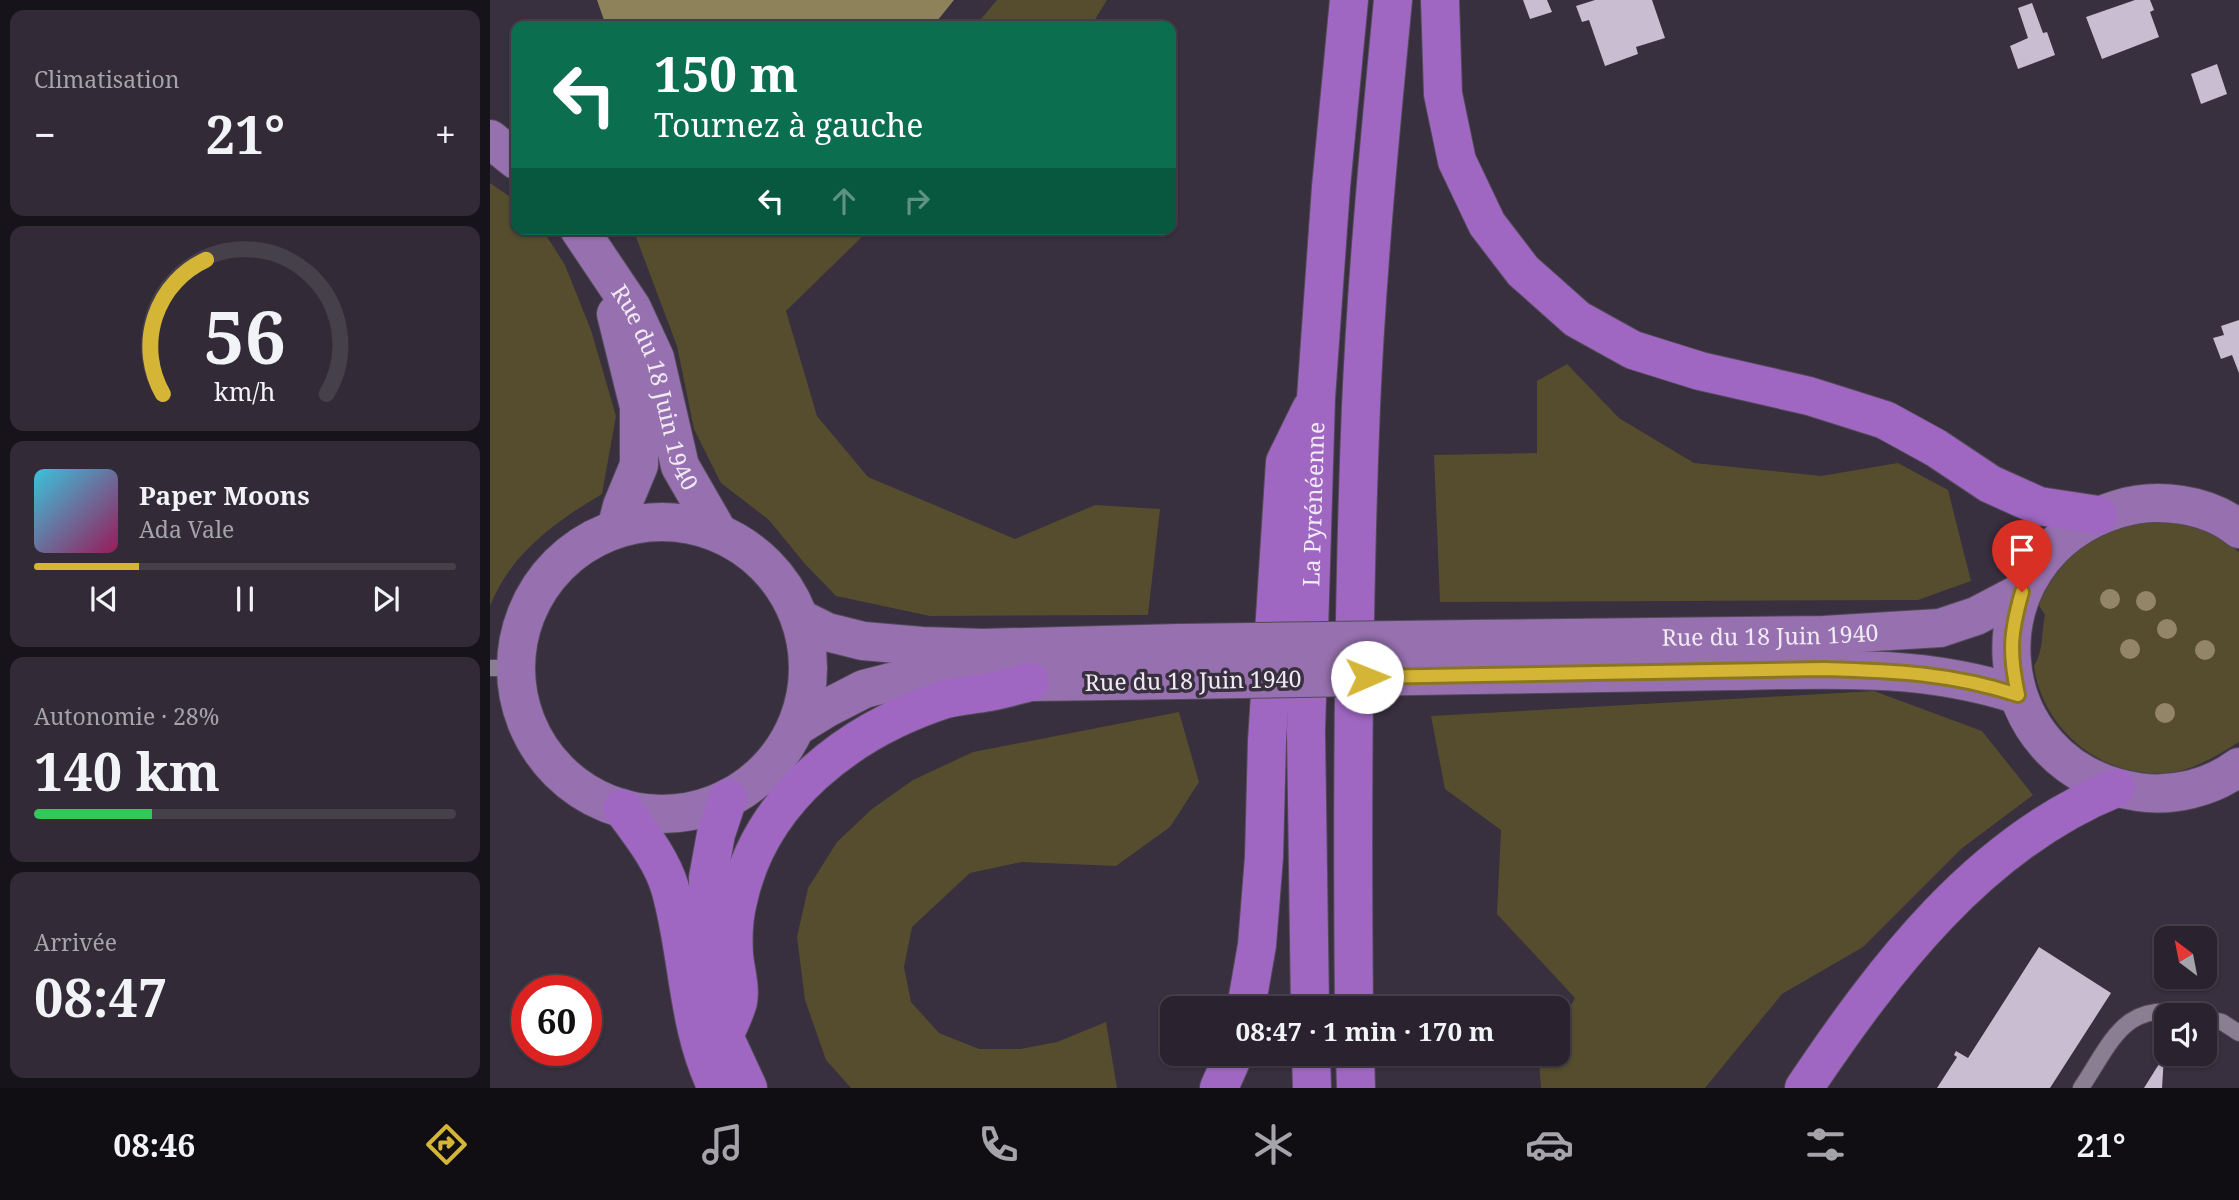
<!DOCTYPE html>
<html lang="fr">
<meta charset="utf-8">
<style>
:root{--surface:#2a232f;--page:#322b37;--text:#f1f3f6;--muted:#a5a4aa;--line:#46404b;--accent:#d4b535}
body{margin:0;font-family:"Noto Serif",serif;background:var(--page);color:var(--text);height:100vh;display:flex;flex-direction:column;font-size:26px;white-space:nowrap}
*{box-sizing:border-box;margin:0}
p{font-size:23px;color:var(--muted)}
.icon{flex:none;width:38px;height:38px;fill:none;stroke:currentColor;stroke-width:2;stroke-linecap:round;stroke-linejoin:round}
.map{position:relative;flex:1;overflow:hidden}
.details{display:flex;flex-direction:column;gap:10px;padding:10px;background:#17131a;width:490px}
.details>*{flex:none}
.top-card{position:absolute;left:21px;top:21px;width:665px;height:214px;border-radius:14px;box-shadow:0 2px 5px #0004,0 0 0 2px var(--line);background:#0b6e4f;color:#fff;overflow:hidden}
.needle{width:46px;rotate:328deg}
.fabs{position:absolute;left:1664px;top:926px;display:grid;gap:14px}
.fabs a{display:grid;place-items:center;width:63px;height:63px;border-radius:14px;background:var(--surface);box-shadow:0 2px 5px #0004,0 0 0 2px var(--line);font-size:35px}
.speed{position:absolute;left:21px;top:975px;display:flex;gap:14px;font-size:35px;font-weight:700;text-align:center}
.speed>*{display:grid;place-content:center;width:91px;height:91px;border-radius:50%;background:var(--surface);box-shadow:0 2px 5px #0004,0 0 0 2px var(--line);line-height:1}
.speed .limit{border:10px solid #d22;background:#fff;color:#111}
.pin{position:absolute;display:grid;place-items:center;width:60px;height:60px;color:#fff;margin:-72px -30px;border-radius:50% 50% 50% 0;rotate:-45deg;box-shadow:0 0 7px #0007}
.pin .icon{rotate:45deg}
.me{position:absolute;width:77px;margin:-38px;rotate:89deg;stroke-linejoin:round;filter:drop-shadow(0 0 5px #0008)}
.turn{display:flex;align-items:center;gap:24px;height:147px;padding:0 28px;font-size:32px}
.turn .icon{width:91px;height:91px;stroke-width:2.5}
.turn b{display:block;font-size:49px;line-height:60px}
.lanes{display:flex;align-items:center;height:66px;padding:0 28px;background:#0003;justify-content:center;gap:35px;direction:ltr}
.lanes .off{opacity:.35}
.big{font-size:52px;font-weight:700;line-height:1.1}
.details .tile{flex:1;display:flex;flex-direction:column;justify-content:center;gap:10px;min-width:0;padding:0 24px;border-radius:14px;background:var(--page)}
.details .dial{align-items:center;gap:0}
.dial svg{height:182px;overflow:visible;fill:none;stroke:var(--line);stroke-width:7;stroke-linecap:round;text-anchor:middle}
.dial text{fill:var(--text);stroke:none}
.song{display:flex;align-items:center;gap:21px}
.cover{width:84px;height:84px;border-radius:10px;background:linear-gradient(135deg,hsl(190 70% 55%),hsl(330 70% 35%))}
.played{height:7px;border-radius:4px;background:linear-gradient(90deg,var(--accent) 25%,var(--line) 25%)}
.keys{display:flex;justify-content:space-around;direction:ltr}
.heat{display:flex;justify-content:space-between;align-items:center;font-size:38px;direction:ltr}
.charge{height:10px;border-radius:5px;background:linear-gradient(90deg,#34c759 28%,var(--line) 0)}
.trip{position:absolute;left:670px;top:996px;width:410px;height:70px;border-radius:14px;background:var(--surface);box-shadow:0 2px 5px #0004,0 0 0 2px var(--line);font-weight:700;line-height:70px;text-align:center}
.tab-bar{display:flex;height:112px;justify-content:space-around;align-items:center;background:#110e13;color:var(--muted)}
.tab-bar .icon{width:49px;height:49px}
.tab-bar .active{color:var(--accent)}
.tab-bar b{font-size:32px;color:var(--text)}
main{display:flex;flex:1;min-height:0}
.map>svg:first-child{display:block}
.green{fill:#554d2d}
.water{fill:#8d825a}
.building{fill:#c9bdd1}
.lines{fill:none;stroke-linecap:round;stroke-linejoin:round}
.lane-casing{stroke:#524a57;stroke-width:18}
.primary-casing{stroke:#524a57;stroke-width:40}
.highway-casing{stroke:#524a57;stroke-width:40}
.lane{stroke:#8a7f92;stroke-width:16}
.primary{stroke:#9771af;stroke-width:38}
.highway{stroke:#9f67c2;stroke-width:38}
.primary-bridge-casing{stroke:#524a57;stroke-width:40;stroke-linecap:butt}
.primary-bridge{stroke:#9771af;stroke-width:38}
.tree{fill:#938567}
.route-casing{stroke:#8a7622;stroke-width:18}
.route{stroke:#d4b535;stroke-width:12}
.labels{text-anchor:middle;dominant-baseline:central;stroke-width:7;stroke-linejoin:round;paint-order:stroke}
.street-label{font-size:23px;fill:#f0eaf4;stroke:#382f3f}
</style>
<main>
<section class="details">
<div class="tile"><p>Climatisation</p>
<div class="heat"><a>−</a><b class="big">21°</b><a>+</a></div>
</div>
<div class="tile dial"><svg viewBox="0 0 100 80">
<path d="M14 69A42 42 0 1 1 86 69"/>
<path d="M14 69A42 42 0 0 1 33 10" stroke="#d4b535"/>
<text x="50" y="56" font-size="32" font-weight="700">56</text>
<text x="50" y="72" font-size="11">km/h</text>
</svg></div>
<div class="tile">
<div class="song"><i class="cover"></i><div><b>Paper Moons</b><p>Ada Vale</p></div></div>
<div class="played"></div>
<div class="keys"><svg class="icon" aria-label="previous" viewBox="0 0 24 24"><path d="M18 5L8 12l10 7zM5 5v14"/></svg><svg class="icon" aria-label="pause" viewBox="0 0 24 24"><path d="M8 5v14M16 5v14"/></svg><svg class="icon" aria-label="next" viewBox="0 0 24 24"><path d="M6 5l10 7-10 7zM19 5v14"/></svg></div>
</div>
<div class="tile"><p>Autonomie · 28%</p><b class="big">140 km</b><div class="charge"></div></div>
<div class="tile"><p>Arrivée</p><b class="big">08:47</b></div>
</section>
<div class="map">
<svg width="1749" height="1088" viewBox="0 0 1749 1088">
<rect width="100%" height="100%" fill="#382f3f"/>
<g class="green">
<path d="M507,0H617L601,26H485Z"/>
<path d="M0,183L26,201V229H52L75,265L101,330L126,416L112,494C65,522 21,553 0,606Z"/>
<path d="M380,229L296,311L327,416L378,477L525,539L605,505L670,509L658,615L440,616L346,596L315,564L279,520L231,483L204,429L187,346L143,229Z"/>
<path d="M1077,364L1129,418L1204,463L1331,476L1408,463L1458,490L1481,581L1428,600L950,602L944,455L1047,453V381Z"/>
<path d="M1682,521L1722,533L1749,552V742C1726,756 1703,771 1676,773C1611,778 1552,729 1544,666C1554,650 1551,633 1555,615L1548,604L1569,567L1601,539L1640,524Z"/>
<path d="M1384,691L1492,731L1543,795L1471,849L1373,947L1292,994L1215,1088H1051L1049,1060L1053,1054H1068V1029L1085,998L1007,914L1011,830L955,789L941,716Z"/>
<path d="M689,712L709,782L680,827L626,866L532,862L480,873L422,927L414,967L421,1002L449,1033L489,1049H530L567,1042L616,1022L627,1088H361L336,1060L315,1000L307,937L318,888L347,842L382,809L423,780L483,752Z"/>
</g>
<path class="water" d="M107,0H464L443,26H116Z"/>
<g class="building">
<path d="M1033,0H1057L1062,12L1040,19Z"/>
<path d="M1105,0H1162L1175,38L1146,47L1148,54L1115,66L1099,20L1092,22L1086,6Z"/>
<path d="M1645,0H1660L1664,10L1660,12L1669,37L1612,59L1596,17Z"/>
<path d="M1542,3L1553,33L1557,32L1565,55L1528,69L1520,46L1538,38L1528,8Z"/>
<path d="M1727,64L1737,94L1711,104L1701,74Z"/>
<path d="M1749,320V373L1742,355L1731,359L1723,338L1734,335L1731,326Z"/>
<path d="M1549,947L1621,993L1560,1088H1447L1467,1057L1464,1055L1466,1051L1478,1058Z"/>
<path d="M1674,1056L1672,1088H1654Z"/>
</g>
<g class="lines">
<defs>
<g id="lane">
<path d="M0,668H26"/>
<path d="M1715,1018L1732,1022L1749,1033"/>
<path d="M1591,1088C1624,1038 1635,998 1705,1015"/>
</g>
<g id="primary">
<path d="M0,139L26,160"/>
<path id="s1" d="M89,229L142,308L165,358L190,466L228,532"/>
<circle cx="172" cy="668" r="146"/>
<path d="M126,529L132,506L149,465V407L126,314"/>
<path d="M1749,529C1717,503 1666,497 1628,509C1476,556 1490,768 1648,792C1683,797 1721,788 1749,767"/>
<path d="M311,619L337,632L373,641L432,646L493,648L691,643"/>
<path id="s2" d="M984,639L1334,635L1450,628L1486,616L1532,592"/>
<path d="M983,675C1070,674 1157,672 1244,671C1341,669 1435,664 1528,695"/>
<path d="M306,727L337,708L374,689L413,679L447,674H487L540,682L691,680"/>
</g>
<g id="highway">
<path d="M950,0L953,94L967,161L997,224L1033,271L1087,319L1143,350L1210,371L1319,396L1395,420L1446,448L1500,484L1549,506L1608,515"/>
<path d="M238,798L226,834L218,878L219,921L234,1036L258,1088"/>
<path d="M132,808C150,833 171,858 180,888C199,954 196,1025 227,1088"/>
<path d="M756,1008L767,945L774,857L777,741L795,462L821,409"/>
<path id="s3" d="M820,1008L816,731L826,398L841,187L859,0"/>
<path d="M864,1008C862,807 863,606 871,406C877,270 890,135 903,0"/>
<path d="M234,1036C239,1025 245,1013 248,1002C251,987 245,969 244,954C243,938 244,917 248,901C270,798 360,730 456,699C468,696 481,695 493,693C509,691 524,686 540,682"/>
<path d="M821,1054L822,1088"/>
<path d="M865,1054L866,1088"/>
<path d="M729,1088L744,1054"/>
<path d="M1314,1088C1394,969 1489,843 1626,788"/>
</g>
</defs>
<use href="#lane" class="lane-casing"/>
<use href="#primary" class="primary-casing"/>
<use href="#highway" class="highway-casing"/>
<use href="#lane" class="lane"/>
<use href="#primary" class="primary"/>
<use href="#highway" class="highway"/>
<defs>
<g id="primary-bridge">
<path d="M691,643L984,639"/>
<path d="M691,680L983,675"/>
</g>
</defs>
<use href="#primary-bridge" class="primary-bridge-casing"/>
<use href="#primary-bridge" class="primary-bridge"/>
</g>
<g class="tree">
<circle cx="1620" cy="599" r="10"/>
<circle cx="1656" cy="601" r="10"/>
<circle cx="1677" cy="629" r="10"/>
<circle cx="1640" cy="649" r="10"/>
<circle cx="1715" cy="650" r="10"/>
<circle cx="1675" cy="713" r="10"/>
</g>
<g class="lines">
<defs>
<path id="route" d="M877,677L1334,669C1404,671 1461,673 1528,695C1519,653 1520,634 1532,592"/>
</defs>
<use href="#route" class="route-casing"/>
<use href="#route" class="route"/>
</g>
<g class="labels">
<g class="street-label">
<text stroke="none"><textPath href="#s1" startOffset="178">Rue du 18 Juin 1940</textPath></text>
<text stroke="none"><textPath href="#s3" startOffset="504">La Pyrénéenne</textPath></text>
<text stroke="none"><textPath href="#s2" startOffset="296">Rue du 18 Juin 1940</textPath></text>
<text transform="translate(703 680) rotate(-1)">Rue du 18 Juin 1940</text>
</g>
</g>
</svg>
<div class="fabs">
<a><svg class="needle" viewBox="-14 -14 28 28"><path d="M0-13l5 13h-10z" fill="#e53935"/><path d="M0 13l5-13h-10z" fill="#a5a4aa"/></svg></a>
<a><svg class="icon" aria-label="sound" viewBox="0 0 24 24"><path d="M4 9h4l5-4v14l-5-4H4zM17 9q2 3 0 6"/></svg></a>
</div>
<div class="speed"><div class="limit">60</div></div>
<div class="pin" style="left:1532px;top:592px;background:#d93025"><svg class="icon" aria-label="arrive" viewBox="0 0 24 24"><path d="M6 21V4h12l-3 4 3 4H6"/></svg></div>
<svg class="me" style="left:877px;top:677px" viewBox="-20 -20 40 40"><circle r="19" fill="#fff"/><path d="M0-13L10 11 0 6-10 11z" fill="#d4b535"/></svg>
<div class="trip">08:47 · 1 min · 170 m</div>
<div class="top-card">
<div class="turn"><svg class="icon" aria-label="left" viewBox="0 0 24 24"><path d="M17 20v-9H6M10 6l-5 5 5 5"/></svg><div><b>150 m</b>Tournez à gauche</div></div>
<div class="lanes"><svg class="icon" aria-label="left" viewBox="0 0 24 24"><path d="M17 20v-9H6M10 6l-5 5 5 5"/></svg><svg class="icon off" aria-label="ahead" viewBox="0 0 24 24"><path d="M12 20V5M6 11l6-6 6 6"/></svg><svg class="icon off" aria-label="right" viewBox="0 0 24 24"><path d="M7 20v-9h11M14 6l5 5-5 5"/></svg></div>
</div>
</div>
</main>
<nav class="tab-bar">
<b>08:46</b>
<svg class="icon active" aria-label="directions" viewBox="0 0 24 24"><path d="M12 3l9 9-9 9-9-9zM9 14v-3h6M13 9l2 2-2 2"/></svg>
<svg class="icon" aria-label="music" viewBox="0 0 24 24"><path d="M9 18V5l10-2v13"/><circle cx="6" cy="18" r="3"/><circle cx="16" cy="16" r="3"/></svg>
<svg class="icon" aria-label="phone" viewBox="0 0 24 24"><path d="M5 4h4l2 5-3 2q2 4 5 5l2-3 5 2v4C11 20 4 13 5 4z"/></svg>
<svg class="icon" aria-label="climate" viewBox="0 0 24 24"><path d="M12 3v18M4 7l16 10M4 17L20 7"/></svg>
<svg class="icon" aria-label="car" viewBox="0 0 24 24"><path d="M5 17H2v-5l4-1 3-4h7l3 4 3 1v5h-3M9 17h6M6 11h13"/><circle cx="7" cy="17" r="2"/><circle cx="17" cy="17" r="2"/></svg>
<svg class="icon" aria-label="filters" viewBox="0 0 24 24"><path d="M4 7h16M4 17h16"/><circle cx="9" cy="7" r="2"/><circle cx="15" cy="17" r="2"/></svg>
<b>21°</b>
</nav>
